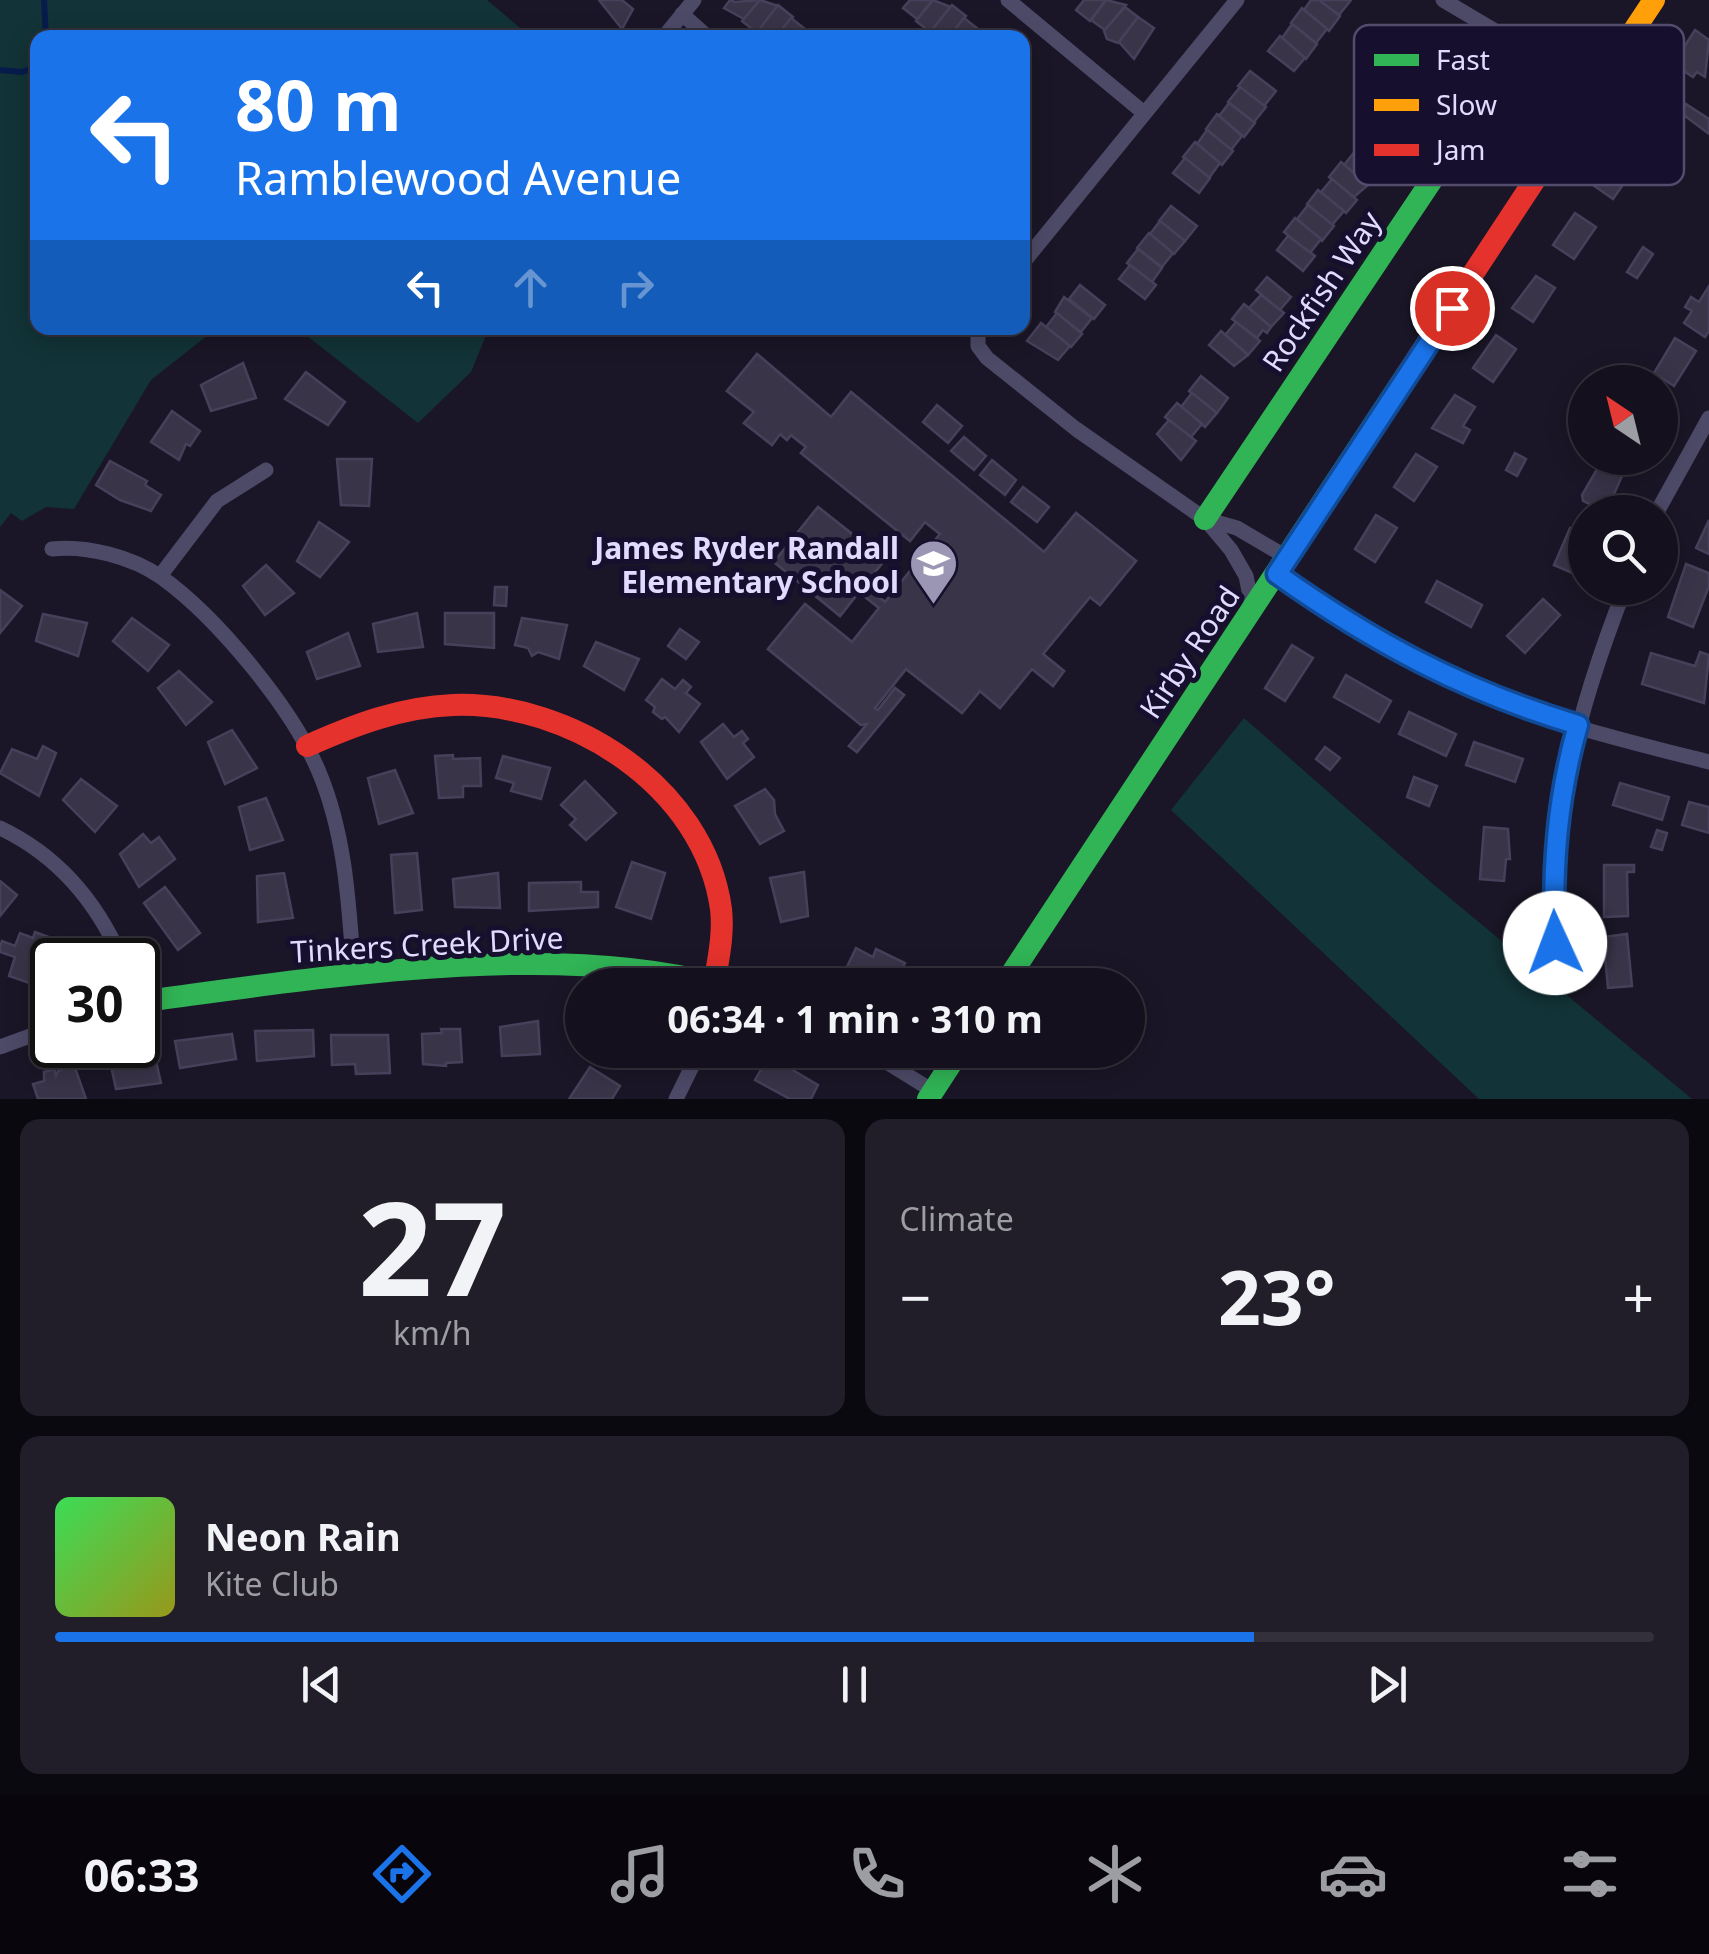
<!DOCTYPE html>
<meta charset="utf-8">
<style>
:root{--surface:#14101d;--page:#211e2a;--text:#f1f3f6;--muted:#9d9da4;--line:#33303b;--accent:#1a73e8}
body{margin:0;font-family:"Noto Sans",sans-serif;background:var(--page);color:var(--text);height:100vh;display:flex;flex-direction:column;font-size:38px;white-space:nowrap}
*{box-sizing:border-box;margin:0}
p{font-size:32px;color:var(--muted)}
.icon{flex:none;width:55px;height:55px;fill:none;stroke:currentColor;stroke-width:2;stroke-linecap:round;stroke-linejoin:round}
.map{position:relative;height:1099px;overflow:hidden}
.details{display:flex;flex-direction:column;gap:20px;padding:20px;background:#0b0910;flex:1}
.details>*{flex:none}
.hud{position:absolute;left:30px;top:30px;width:1000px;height:305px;border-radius:20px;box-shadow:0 5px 25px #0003,0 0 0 2px var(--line);background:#1a73e8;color:#fff;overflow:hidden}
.needle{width:65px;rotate:325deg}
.controls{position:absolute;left:1568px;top:365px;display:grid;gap:20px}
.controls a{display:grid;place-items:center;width:110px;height:110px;border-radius:50%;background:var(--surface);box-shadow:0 5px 25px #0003,0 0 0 2px var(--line);font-size:50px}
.speed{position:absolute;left:30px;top:938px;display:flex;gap:20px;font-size:50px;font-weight:700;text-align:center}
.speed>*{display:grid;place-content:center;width:130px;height:130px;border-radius:50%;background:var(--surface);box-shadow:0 5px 25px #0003,0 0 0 2px var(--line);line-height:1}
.speed .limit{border:5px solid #111;border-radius:15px;background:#fff;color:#111}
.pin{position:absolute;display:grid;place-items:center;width:85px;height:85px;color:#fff;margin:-42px;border:5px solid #fff;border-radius:50%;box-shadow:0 2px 10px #0007}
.me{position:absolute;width:110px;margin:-55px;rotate:358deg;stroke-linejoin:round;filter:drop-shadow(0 0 8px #0008)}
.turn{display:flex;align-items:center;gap:35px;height:210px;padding:0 40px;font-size:45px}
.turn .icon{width:130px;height:130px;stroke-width:2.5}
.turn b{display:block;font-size:70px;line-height:85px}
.lanes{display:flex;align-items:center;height:95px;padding:0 40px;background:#0003;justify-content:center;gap:50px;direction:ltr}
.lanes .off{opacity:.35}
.big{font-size:75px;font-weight:700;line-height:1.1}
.details .widget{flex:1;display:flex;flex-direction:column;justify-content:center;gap:15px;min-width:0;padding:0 35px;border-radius:20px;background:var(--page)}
.details .dial{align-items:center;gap:0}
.dial b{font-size:130px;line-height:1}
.song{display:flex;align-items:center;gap:30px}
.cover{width:120px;height:120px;border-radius:15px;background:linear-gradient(135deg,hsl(130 70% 55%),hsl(60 70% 35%))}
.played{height:10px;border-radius:5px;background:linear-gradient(90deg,var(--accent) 75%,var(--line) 75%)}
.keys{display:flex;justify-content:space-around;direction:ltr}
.heat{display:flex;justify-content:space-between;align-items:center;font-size:55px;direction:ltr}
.details .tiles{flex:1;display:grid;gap:20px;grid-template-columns:1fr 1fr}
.widget:last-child{grid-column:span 2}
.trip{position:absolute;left:565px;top:968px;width:580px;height:100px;border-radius:50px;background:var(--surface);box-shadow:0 5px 25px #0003,0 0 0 2px var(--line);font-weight:700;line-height:100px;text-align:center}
.tab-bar{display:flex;height:160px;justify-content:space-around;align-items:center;background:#08060c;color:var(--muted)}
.tab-bar .icon{width:70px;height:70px}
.tab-bar .on{color:var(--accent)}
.tab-bar b{font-size:45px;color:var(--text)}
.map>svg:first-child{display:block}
.green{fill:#123337}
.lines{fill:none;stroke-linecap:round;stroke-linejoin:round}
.stream{stroke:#071c4c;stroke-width:6}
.building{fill:#393448;stroke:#47405a;stroke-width:2.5;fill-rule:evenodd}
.street{stroke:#4d4a68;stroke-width:15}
.fast{stroke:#30b455;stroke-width:22}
.slow{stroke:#ff9f0a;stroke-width:22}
.jam{stroke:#e5322d;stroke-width:22}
.route-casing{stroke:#114b97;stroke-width:25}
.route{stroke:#1a73e8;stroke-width:18}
.labels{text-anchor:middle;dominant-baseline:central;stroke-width:10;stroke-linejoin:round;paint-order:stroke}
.street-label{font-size:30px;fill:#e1dbff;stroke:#160f2e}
.poi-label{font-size:30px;font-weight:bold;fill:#e1dbff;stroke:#160f2e;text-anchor:end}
.key{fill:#160f2e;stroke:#534c6d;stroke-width:2.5}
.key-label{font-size:28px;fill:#e1dbff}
</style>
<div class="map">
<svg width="1709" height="1099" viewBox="0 0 1709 1099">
<rect width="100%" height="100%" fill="#1a1627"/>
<g class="green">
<path d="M0,0H487L531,37L38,38V328H217L151,380L74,509L46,507L22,521L11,513L0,527Z"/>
<path d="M297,328H489L471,372L418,423Z"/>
<path d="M1244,718L1433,884L1692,1099H1479L1171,810Z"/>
</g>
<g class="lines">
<g class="stream">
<path d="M44,0L46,38"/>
<path d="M0,70L22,72L38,66"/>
</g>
</g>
<g class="building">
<path d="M599,0H622L633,9L622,29Z"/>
<path d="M730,0L735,2L760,0L744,19L724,8Z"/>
<path d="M760,0L778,6L757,33L742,21Z"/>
<path d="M910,0H933L917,19L903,8Z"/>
<path d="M933,0L951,7L930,32L916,21Z"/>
<path d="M1084,0H1106L1090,21L1076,10Z"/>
<path d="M1106,0L1126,5L1105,30L1091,20Z"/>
<path d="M1311,0H1319L1340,16L1329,31L1304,10Z"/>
<path d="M1319,0H1351L1339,15Z"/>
<path d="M778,5L793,17L775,38H767L758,31Z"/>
<path d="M952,5L966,16L948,38H940L931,31Z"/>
<path d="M1125,7L1138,17L1118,43L1107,39L1104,31Z"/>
<path d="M1302,8L1327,29L1316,43L1291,23Z"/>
<path d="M1138,17L1154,28L1134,59L1119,42Z"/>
<path d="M791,18L805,29L798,38H775Z"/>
<path d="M964,18L978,29L971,38H948Z"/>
<path d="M1292,24L1317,44L1306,59L1282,38Z"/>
<path d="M1695,30L1709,40L1705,77L1697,72L1693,77L1673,64Z"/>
<path d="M1280,36L1305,58L1294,71L1268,51Z"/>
<path d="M1250,71L1276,91L1264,106L1238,86Z"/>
<path d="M1240,87L1266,107L1254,122L1228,102Z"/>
<path d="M1229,103L1255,123L1244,137L1219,116Z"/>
<path d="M1686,104L1709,119V134L1681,113Z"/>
<path d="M1217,114L1242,136L1231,150L1206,129Z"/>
<path d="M1207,130L1233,151L1222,165L1197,144Z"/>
<path d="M1195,142L1220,163L1209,178L1183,157Z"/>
<path d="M1356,150L1379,170L1368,185L1344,165Z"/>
<path d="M1616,152L1636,166L1613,199L1593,185Z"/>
<path d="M1185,158L1210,178L1199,193L1173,173Z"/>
<path d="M1341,162L1368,185L1354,197L1329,177Z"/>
<path d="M1332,179L1357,200L1346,213L1321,192Z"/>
<path d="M1318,190L1344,211L1332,225L1307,204Z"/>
<path d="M1308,205L1334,226L1322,241L1297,219Z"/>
<path d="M1171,206L1197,226L1185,241L1159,221Z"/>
<path d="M1575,213L1596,227L1574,259L1553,245Z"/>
<path d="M1295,218L1321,239L1310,253L1284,232Z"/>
<path d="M1160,221L1185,241L1174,254L1150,234Z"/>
<path d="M1149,233L1173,253L1162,267L1137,248Z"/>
<path d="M1288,236L1315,256L1303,271L1277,250Z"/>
<path d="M1643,247L1653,254L1637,278L1627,272Z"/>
<path d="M1138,249L1162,268L1152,282L1127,263Z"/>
<path d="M1130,265L1156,285L1145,299L1119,279Z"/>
<path d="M1536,276L1555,288L1533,322L1512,308Z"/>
<path d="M1267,277L1291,297L1280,310L1256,290Z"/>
<path d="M1080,285L1105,305L1094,319L1069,299Z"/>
<path d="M1709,286V331L1705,337L1684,323L1692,311L1685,307L1691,297L1699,302Z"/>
<path d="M1261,295L1284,313L1271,327L1249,308Z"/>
<path d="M1064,297L1092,318L1081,332L1055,312Z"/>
<path d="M1244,304L1271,327L1267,333L1263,330L1257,338L1232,319Z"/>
<path d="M1057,313L1082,334L1071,347L1046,327Z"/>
<path d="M1236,322L1260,341L1248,355L1225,335Z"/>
<path d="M1041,323L1070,346L1058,360L1027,341Z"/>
<path d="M1221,331L1248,355L1234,366L1209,345Z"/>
<path d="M1496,335L1516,349L1493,382L1473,368Z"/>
<path d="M1675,338L1696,351L1674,386L1654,373Z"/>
<path d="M757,354L831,417L851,392L1044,552L1076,513L1136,561L1100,605L1090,597L1043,654L1064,671L1053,686L1032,669L1000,708L980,691L962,713L906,669L875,708L878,710L895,688L904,695L857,752L849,746L867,724L861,725L768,649L805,604L852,642L879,608L859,592L840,616L774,562L818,507L885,560L864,585L885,602L940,534L925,522L910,541L801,453L806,447L791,435L787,440L780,434L772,445L744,423L754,412L727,391ZM977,595L1008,620L990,643L958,617Z"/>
<path d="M757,354L831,417L851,392L1044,552L1076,513L1136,561L1100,605L1090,597L1043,654L1064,671L1053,686L1032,669L1000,708L980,691L962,713L906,669L875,708L878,710L895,688L904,695L857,752L849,746L867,724L861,725L768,649L805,604L852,642L879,608L859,592L840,616L774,562L818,507L885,560L864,585L885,602L940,534L925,522L910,541L801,453L806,447L791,435L787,440L780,434L772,445L744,423L754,412L727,391Z"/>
<path d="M243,363L256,398L211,411L201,385Z"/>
<path d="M306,372L345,402L328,425L285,399Z"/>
<path d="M1201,376L1228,398L1217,413L1189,391Z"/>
<path d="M1192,393L1217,413L1205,427L1181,407Z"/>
<path d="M1455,395L1475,407L1463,426L1470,430L1463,443L1432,428Z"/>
<path d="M1177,403L1202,424L1191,437L1165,417Z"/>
<path d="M937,405L962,426L948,443L923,422Z"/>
<path d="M172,411L200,431L190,446L186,444L179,460L151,442Z"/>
<path d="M1169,420L1196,441L1181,460L1157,434Z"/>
<path d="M964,437L986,456L974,470L951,451Z"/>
<path d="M1515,453L1526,459L1517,476L1506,470Z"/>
<path d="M1416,454L1437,467L1414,501L1394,487Z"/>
<path d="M337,459H372L369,506L341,505Z"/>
<path d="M992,460L1016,480L1005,495L980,475Z"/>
<path d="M110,461L147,481L145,485L161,495L151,511L120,500L96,485Z"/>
<path d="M1600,464L1623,474L1606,512L1583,501L1582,495Z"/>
<path d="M1023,487L1049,507L1037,522L1011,502Z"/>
<path d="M1376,515L1397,528L1375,562L1355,549Z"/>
<path d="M1709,520V554L1696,548Z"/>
<path d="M319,522L349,542L320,577L297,561Z"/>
<path d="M1570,528L1585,534V556L1577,575L1554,565Z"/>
<path d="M1686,564L1709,573V586L1693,627L1668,617Z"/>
<path d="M266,565L294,593L265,615L243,586Z"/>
<path d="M1437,581L1482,605L1471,627L1426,602Z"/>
<path d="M495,587H507L506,606L494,605Z"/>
<path d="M0,590L22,606L0,633Z"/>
<path d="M1543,599L1560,615L1525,653L1507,636Z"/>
<path d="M417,613L423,647L378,652L373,624Z"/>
<path d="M445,613H494V648L445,644Z"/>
<path d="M43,614L87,623L78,656L36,641Z"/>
<path d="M132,618L169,645L148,671L113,641Z"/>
<path d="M522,618L567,625L559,659L538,652L532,656L528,648L515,645Z"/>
<path d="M680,629L699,642L686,659L668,646Z"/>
<path d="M348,633L360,666L317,679L307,652Z"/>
<path d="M596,642L639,659L624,690L584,666Z"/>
<path d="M1292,645L1313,658L1285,701L1265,688Z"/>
<path d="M1700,652L1709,655L1704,703L1642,684L1651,653L1695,666Z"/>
<path d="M179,671L212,702L186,725L158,688Z"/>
<path d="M1346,675L1391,701L1379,722L1334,697Z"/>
<path d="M662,679L675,689L683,680L691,687L686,693L700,704L679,732L665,717L662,719L653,712L655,707L646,700Z"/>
<path d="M1409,712L1456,734L1446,756L1399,734Z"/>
<path d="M723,724L734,737L742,731L748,739L743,743L754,757L727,779L701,742Z"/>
<path d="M232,730L257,768L225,784L208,742Z"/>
<path d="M1474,742L1523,759L1515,782L1466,765Z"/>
<path d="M43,746L56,753L39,796L0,773L12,749L37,759Z"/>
<path d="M1325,747L1340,758L1330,770L1316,759Z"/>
<path d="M453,755V759L480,758L481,786H463V797L439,798L435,756Z"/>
<path d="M503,756L550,768L541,799L511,791L514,783L496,778Z"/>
<path d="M395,770L413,813L379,824L368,778Z"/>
<path d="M1414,777L1437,786L1429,806L1407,797Z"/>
<path d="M81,779L117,806L95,832L63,800Z"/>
<path d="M585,781L616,813L586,840L570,825L576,819L561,805Z"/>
<path d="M1620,783L1669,797L1662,820L1613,805Z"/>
<path d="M765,789L774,800L775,814L784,831L760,844L735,806Z"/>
<path d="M266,798L283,840L250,850L239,807Z"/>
<path d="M1689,802L1709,807V833L1682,825Z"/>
<path d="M1484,827L1508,829L1510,859H1506L1504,881L1480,879Z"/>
<path d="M1657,830L1667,833L1662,850L1651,847Z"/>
<path d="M143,834L151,843L159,837L175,859L139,887L120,854Z"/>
<path d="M417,853L422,910L395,913L391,855Z"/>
<path d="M632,862L665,873L651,919L616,907Z"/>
<path d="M1604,865H1634V872H1627L1628,916L1604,917Z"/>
<path d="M804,872L808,916L781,922L770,878Z"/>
<path d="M284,873L293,918L258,922L257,876Z"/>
<path d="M498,873L500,908L455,907L453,879Z"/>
<path d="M0,881L17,895L0,916Z"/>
<path d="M581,882V892H598V907L529,911V883Z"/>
<path d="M165,887L200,933L178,950L144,903Z"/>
<path d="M35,932L54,939L47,961L43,960L48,965L44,974H39L35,985L9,976L15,957L0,952V946L2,941L15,946L20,933L33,938Z"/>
<path d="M1627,934L1632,986L1608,988L1603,937Z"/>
<path d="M856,948L873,957L876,949L905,963L894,985H873L846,969Z"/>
<path d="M538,1021L540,1054L502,1056L500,1027Z"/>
<path d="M441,1029H460L462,1062L446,1063V1066L423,1064L422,1034L442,1033Z"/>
<path d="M313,1030L314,1056L257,1061L255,1031Z"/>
<path d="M232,1034L236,1059L180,1068L175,1041Z"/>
<path d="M331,1035H388L390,1073L356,1074L355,1064L332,1065Z"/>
<path d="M153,1048L161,1083L116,1089L110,1061Z"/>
<path d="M769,1056L818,1085L811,1099H790L755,1080Z"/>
<path d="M74,1065L86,1099H38L33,1084L44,1081V1072L54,1069L56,1076L58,1071Z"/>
<path d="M590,1067L620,1086L612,1099H569Z"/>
</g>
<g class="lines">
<g class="street">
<path d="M1008,0L1144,113"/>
<path d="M1443,0L1595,90"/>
<path d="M682,14L709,38"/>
<path d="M663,38L694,0"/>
<path d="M1022,264L1237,0"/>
<path d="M978,328V346L987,358L1076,429L1205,519L1231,550L1246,576L1253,611"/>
<path d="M1657,512L1709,418"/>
<path d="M1205,519L1237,528L1288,558"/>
<path d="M52,549C87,545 132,557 161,577C217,617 293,709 319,772C346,836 349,907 354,975"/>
<path d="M1277,575C1325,609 1373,642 1426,669C1513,714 1614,738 1709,762"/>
<path d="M160,576L217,501L266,470"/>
<path d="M0,828C57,855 97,902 122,960"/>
<path d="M1555,943C1551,809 1577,712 1625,588"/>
<path d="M0,1047L52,1028"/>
<path d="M867,1050L933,1091"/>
<path d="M676,1099L700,1050"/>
</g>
<g class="fast">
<path d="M1205,519L1521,47"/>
<path d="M1004,985L1405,377"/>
<path d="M138,1002C312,979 550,939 719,985"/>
<path d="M928,1099L960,1050"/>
</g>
<path class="slow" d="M1542,169L1654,0"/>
<g class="jam">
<path d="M1405,377L1542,169"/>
<path d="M307,746C354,725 401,707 453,705C570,701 704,786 721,909C724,935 718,960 714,985"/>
</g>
</g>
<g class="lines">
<defs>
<path id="route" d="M1452,308L1277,574C1374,643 1464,691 1578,725C1557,798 1552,868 1555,943"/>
</defs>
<use href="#route" class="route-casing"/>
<use href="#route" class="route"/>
</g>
<defs>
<symbol id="school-pin" viewBox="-11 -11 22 30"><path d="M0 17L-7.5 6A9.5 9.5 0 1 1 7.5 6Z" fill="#9b96b3" stroke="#160f2e"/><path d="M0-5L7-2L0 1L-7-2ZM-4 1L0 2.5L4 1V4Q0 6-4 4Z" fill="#fff"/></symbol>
</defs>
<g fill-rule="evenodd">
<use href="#school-pin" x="906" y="536" width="55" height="75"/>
</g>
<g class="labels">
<g class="street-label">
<text transform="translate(1321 291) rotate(-56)">Rockfish Way</text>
<text transform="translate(1189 652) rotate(-56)">Kirby Road</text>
<text transform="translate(427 944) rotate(-3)">Tinkers Creek Drive</text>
</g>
<g class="poi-label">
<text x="899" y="547">James Ryder Randall<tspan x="899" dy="34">Elementary School</tspan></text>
</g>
</g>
<rect x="1354" y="25" width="330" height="160" rx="15" class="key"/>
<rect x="1374" y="54" width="45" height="12" fill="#30b455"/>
<rect x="1374" y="99" width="45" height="12" fill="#ff9f0a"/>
<rect x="1374" y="144" width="45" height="12" fill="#e5322d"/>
<g class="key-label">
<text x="1436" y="70">Fast</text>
<text x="1436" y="115">Slow</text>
<text x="1436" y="160">Jam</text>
</g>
</svg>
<div class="controls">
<a><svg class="needle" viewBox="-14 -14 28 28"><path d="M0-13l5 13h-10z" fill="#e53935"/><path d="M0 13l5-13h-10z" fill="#9d9da4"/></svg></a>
<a><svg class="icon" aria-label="search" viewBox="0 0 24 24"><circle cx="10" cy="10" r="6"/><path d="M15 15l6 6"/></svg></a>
</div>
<div class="speed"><div class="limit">30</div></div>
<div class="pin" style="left:1452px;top:308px;background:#d93025"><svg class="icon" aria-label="arrive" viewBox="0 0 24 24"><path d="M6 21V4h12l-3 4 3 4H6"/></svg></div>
<svg class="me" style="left:1555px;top:943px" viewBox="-20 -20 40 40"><circle r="19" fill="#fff"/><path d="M0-13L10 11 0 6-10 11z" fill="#1a73e8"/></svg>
<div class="trip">06:34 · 1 min · 310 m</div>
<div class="hud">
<div class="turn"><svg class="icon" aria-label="left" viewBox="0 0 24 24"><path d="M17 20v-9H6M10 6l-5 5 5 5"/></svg><div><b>80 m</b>Ramblewood Avenue</div></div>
<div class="lanes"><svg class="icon" aria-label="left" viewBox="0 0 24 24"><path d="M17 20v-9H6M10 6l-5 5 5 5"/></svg><svg class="icon off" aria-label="ahead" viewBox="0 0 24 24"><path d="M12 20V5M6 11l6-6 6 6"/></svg><svg class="icon off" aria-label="right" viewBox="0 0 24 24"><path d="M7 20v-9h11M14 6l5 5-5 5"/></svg></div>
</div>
</div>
<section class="details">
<div class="tiles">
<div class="widget dial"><b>27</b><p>km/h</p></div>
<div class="widget"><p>Climate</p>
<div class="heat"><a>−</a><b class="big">23°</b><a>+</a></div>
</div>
<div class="widget">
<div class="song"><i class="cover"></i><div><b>Neon Rain</b><p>Kite Club</p></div></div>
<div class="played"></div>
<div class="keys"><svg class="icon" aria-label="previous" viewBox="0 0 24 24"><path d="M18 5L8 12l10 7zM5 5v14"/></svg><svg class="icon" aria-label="pause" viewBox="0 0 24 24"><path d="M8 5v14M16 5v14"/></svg><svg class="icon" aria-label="next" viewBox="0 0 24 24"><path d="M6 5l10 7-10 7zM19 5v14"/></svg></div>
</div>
</div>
</section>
<nav class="tab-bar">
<b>06:33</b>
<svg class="icon on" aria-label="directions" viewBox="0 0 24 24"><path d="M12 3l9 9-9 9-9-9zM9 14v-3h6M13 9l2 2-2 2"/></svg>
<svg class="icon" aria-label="music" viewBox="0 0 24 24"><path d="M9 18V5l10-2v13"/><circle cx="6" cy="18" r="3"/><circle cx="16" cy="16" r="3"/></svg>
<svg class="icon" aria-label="phone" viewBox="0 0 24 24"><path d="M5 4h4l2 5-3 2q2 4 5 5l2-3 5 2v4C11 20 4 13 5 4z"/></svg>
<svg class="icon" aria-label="climate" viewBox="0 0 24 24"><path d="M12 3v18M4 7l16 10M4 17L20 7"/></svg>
<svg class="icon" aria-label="car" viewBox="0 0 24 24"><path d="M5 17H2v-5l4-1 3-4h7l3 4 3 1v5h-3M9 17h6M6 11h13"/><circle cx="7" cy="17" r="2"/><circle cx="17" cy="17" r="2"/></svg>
<svg class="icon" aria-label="filters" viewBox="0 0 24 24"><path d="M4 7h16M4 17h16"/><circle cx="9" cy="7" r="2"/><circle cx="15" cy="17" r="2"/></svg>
</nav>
